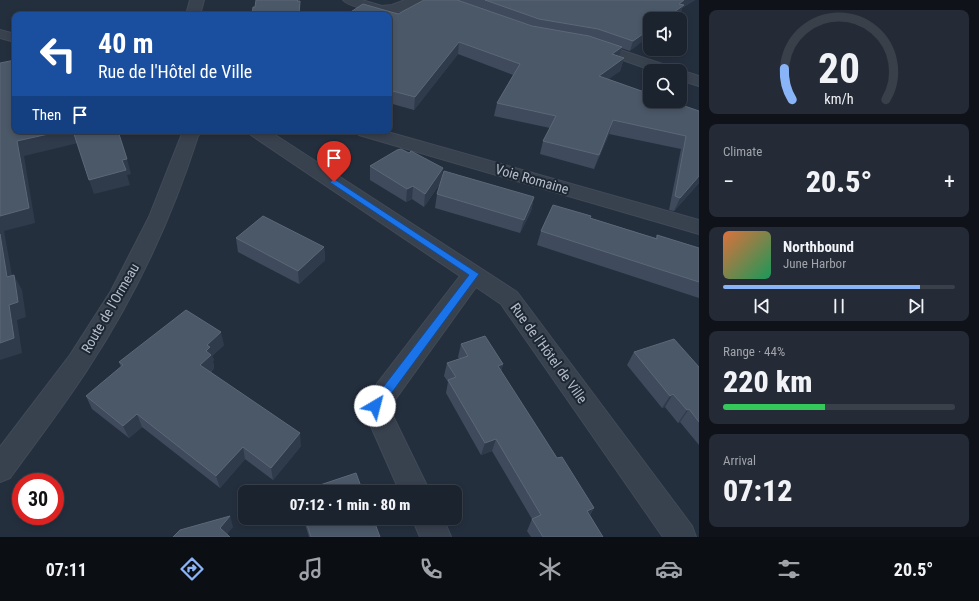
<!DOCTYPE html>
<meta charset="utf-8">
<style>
:root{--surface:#1b232e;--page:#242b36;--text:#f1f3f6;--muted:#a0a4aa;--line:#39404a;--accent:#8ab4f8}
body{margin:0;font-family:"Roboto Condensed",sans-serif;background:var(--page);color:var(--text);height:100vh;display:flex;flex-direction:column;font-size:15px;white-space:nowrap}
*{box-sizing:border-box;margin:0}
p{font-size:13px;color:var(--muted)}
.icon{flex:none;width:22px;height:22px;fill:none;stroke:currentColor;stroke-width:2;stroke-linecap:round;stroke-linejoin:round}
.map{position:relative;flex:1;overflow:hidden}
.details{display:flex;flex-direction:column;gap:10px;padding:10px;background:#0f1319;width:280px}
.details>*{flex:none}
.guide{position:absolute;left:12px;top:12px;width:380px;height:122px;border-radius:8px;box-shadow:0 2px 6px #0003,0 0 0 1px var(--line);background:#1a4fa0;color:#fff;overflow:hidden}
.fabs{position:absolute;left:643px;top:12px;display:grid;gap:8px}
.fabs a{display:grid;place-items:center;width:44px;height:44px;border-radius:8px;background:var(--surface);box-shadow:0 2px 6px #0003,0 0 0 1px var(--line);font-size:20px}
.speed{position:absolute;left:12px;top:473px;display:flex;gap:8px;font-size:20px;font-weight:700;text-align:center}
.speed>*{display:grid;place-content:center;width:52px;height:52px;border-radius:50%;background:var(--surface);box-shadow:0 2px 6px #0003,0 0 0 1px var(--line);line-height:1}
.speed .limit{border:6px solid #d22;background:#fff;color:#111}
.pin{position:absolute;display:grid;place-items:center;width:34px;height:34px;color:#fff;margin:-41px -17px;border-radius:50% 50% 50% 0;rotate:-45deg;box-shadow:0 0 4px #0007}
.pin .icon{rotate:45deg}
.me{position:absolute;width:44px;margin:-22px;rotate:37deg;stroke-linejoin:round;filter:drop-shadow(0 0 3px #0008)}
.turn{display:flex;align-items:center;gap:14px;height:84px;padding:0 20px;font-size:18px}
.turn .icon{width:52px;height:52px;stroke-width:2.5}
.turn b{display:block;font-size:28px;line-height:34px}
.then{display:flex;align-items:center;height:38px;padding:0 20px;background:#0003;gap:8px;font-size:15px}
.big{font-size:30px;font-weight:800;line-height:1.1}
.details .tile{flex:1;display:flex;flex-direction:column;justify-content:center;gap:6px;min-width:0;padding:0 14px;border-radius:8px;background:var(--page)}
.details .dial{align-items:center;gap:0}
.dial svg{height:104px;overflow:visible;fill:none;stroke:var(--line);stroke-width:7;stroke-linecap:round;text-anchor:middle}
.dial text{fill:var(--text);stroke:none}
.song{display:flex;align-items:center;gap:12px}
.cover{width:48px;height:48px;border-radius:6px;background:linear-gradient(135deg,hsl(20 70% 55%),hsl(150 70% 35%))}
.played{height:4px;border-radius:2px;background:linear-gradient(90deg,var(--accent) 85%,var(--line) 85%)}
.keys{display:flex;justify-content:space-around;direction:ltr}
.heat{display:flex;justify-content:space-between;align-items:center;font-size:22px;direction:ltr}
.charge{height:6px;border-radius:3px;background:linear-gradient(90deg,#34c759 44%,var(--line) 0)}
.trip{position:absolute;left:238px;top:485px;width:224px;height:40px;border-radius:8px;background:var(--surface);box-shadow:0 2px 6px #0003,0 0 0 1px var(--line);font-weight:800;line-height:40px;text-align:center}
.menu{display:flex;height:64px;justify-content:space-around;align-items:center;background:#0b0e12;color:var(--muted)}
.menu .icon{width:28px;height:28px}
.menu .on{color:var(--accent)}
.menu b{font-size:18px;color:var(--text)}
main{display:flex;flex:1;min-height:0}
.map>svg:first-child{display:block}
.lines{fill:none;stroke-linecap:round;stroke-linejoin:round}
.minor-casing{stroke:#414a57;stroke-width:2}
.minor{fill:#38414e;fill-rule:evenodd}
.wall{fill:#3f4b5c}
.shaded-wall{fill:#2f3b4b}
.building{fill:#4b5868;stroke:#5c6777}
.route{fill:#1a73e8;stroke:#114b97}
.labels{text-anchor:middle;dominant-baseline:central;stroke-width:4;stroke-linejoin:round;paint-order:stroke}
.street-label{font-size:14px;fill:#b4bcc9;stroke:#1d2633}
</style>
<main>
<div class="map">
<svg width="699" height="537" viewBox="0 0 699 537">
<rect width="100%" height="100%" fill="#242f3e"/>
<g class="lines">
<defs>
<g id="minor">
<path d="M190,0H204L200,15H186Z"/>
<path d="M343,0H362L382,6L392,5L405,0H422L420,3C395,15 382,17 357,7C352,5 346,4 343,0Z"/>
<path d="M0,30L15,34V42L0,38Z"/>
<path d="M591,40L674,68L677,71H654L586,47L584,44L586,41Z"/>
<path d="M680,70L699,76V86L680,80V71H677Z"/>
<path d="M183,131H202L198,136C172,218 135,297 87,370C63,407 36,442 10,478L0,482V447L70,355L111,291L149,217Z"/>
<path d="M248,131H269L517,292L692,526L696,537H663L501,304L476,287L389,408L430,492H400L362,406L366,398L460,276L251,135Z"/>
<path d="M356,131H384L699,220V234L359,135Z"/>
<path d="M412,518H443L451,537H420Z"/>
</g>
</defs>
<use href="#minor" class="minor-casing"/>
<use href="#minor" class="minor"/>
</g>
<g class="wall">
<path d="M457,0H695L682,8L680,15L674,19H650L630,51L621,48L619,56L624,58L620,71L608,79L699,111V183L674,211L669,210L681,149L609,134L594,169L540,154L543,141L550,128L494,116L497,103L513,75L458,54L414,110L389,103V15Z"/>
<path d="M370,166L441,181L534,197L531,211L520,233L435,208L437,194L441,182L424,207L412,199L406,202L370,180Z"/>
<path d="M590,218L656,238L657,235L699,248V298L537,245L541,231Z"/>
<path d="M236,238L324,247L325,260L299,284L238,252Z"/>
<path d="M461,344L503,364L501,371L557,458L594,508L590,515L603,537H531L527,531L532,519L492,451L481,455L446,393L448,382L444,376L447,363L459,359L458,357Z"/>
<path d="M224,345L212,356L214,360L213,361L214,368L211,372L301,446L273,480L245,459L220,488L142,427L129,438L92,409L86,396L121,367L119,362Z"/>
<path d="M634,352L699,367V445L680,422L678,423L665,407L662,408L627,365Z"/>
<path d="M303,518H373L380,537H309Z"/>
</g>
<g class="shaded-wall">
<path d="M684,0H695L682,8L680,15L674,19H664L679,4Z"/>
<path d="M650,29V36L630,51L633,41Z"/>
<path d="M459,42L458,54L414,110L415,97Z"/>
<path d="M622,47L618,60L612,54Z"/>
<path d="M624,58L620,71L595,89L599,76Z"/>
<path d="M613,120L609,134L594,169L599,155Z"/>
<path d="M62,131H73L78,143L24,156L35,223L4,231L15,292L7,277L0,234V216L17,141Z"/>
<path d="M127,159L131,174L127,175L130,185L94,194L89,180L122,160Z"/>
<path d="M443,168L441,182L424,207L425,194Z"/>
<path d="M699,176V183L674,211L680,198Z"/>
<path d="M413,186L412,199L406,202L407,189Z"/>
<path d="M534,197L531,211L520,233L524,220Z"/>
<path d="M324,247L325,260L299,284L298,271Z"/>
<path d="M14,275L22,290L26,317L17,320L22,353L0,360V343L9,305Z"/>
<path d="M221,332L224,345L212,356L214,360L213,361L214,368L204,378L200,365L206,351L207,345Z"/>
<path d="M503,364L500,377L498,366Z"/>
<path d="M673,394L665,407L662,408L670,396Z"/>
<path d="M689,409L680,422L678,423L687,410Z"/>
<path d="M137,414L142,427L129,438L123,426Z"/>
<path d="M300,433L301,446L273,480L271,468Z"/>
<path d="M496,439L492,451L481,455L485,443Z"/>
<path d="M243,447L245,459L220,488L216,476Z"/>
<path d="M594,508L587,519V511Z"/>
<path d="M230,516L233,527L225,537L220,528Z"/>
</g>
<g class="building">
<path d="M256,0H298L297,1H300L299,15H252L253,7H255Z"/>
<path d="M424,0H457L532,26L589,36L622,47L612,54L624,58L599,76L650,94V101H670L699,111V176L680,198L675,196L686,136L613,120L599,155L543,141L556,116L497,103L520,64L459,42L415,97L389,90V15H346L363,4L398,14Z"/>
<path d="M485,0H684L679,4L684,5L664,19H650V29L633,41L598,29L539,19Z"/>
<path d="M15,60V131H62L17,141L29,208L0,216V63Z"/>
<path d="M73,131H118L127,159L122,160L126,170L89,180Z"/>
<path d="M401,149L409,153L411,151L443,168L425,194L413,186L407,189L370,166L397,150Z"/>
<path d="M444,171L534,197L524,220L437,194Z"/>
<path d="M553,205L591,216L590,218L657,239V235L699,248V282L541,231Z"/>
<path d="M263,216L324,247L298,271L236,238Z"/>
<path d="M0,234L7,277L14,275L18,302L9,305L14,338L0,343Z"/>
<path d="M186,310L221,332L207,345L210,347L206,351L211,355L200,365L300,433L271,468L243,447L216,476L137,414L123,426L86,396L123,365L119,362Z"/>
<path d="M485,336L503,364L498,366L557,458L562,457L594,508L587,511L603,537H543L532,519L541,515L496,439L485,443L448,380L456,377L447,363L468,356L461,344Z"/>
<path d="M674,339L699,367V422L689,409L687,410L673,394L670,396L634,352Z"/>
<path d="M356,473L363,492H299Z"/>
<path d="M230,516L220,528L230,537H173L180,530Z"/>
<path d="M305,518H373L380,537H311Z"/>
</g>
<path class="route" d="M334,179L479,274L379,410H371L369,406L371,403L469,275L331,183L330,182Z"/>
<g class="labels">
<g class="street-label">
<text transform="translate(532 179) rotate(16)">Voie Romaine</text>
<text transform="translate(110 308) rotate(-60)">Route de l'Ormeau</text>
<text transform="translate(549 353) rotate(54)">Rue de l'Hôtel de Ville</text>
</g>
</g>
</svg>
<div class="fabs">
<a><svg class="icon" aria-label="sound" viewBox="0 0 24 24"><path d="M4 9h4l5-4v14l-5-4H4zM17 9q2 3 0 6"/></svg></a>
<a><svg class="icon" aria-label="search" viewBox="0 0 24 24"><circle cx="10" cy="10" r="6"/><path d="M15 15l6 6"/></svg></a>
</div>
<div class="speed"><div class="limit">30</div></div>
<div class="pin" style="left:334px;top:182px;background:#d93025"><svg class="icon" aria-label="arrive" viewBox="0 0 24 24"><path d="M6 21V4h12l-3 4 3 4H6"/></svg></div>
<svg class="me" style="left:375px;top:406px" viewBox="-20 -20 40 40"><circle r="19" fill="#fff"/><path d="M0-13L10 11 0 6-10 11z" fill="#1a73e8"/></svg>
<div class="trip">07:12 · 1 min · 80 m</div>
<div class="guide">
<div class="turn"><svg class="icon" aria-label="left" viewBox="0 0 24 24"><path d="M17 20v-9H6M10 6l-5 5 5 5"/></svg><div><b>40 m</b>Rue de l'Hôtel de Ville</div></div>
<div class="then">Then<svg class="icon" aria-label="arrive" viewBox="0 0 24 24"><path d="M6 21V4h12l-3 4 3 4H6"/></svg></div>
</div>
</div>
<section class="details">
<div class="tile dial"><svg viewBox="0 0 100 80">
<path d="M14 69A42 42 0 1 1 86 69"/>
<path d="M14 69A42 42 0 0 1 8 45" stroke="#8ab4f8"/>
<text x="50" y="56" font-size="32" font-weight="700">20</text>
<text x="50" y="72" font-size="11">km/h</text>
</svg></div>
<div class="tile"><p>Climate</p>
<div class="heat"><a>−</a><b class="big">20.5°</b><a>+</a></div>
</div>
<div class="tile">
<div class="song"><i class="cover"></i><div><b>Northbound</b><p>June Harbor</p></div></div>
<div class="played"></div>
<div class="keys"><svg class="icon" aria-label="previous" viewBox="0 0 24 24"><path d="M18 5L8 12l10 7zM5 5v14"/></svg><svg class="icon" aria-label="pause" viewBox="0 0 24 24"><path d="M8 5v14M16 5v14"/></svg><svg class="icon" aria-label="next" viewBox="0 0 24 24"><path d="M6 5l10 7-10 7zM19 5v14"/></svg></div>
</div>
<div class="tile"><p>Range · 44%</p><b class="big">220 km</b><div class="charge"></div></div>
<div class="tile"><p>Arrival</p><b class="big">07:12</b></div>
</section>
</main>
<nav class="menu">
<b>07:11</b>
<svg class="icon on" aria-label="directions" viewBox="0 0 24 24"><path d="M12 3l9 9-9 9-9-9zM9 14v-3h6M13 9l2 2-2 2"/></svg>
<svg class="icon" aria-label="music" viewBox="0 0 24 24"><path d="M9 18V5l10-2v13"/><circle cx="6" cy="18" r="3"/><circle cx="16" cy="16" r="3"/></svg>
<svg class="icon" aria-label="phone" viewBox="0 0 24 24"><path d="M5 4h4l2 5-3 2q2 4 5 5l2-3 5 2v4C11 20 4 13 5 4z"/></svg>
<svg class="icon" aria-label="climate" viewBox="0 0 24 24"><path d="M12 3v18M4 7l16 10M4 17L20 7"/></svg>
<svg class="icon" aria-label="car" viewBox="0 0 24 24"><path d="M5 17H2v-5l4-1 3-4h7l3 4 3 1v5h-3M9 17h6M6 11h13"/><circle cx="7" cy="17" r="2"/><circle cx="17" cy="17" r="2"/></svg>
<svg class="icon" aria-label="filters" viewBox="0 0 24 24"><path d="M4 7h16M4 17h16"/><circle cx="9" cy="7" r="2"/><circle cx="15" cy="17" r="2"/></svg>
<b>20.5°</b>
</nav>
